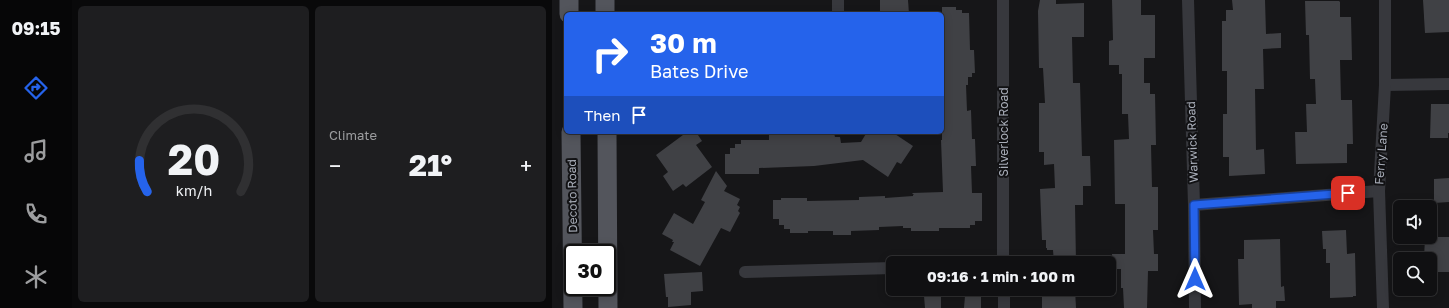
<!DOCTYPE html>
<meta charset="utf-8">
<style>
:root{--surface:#101012;--page:#1e1e20;--text:#f1f3f6;--muted:#9c9d9f;--line:#303032;--accent:#2563eb}
body{margin:0;font-family:"Golos Text",sans-serif;background:var(--page);color:var(--text);height:100vh;display:flex;flex-direction:column;font-size:15px;white-space:nowrap}
*{box-sizing:border-box;margin:0}
p{font-size:13px;color:var(--muted)}
.icon{flex:none;width:22px;height:22px;fill:none;stroke:currentColor;stroke-width:2;stroke-linecap:round;stroke-linejoin:round}
.map{position:relative;flex:1;overflow:hidden}
.details{display:flex;flex-direction:column;gap:6px;padding:6px;background:#09090a;width:480px}
.details>*{flex:none}
.hud{position:absolute;left:12px;top:12px;width:380px;height:122px;border-radius:6px;box-shadow:0 2px 10px #0003,0 0 0 1px var(--line);background:#2563eb;color:#fff;overflow:hidden}
.controls{position:absolute;left:841px;top:200px;display:grid;gap:8px}
.controls a{display:grid;place-items:center;width:44px;height:44px;border-radius:6px;background:var(--surface);box-shadow:0 2px 10px #0003,0 0 0 1px var(--line);font-size:20px}
.speed{position:absolute;left:12px;top:244px;display:flex;gap:8px;font-size:20px;font-weight:700;text-align:center}
.speed>*{display:grid;place-content:center;width:52px;height:52px;border-radius:50%;background:var(--surface);box-shadow:0 2px 10px #0003,0 0 0 1px var(--line);line-height:1}
.speed .limit{border:2px solid #111;border-radius:6px;background:#fff;color:#111}
.pin{position:absolute;display:grid;place-items:center;width:34px;height:34px;color:#fff;margin:-17px;border-radius:8px;box-shadow:0 2px 6px #0006}
.me{position:absolute;width:44px;margin:-22px;rotate:0deg;stroke-linejoin:round;filter:drop-shadow(0 0 3px #0008)}
.turn{display:flex;align-items:center;gap:14px;height:84px;padding:0 20px;font-size:18px}
.turn .icon{width:52px;height:52px;stroke-width:2.5}
.turn b{display:block;font-size:28px;line-height:34px}
.then{display:flex;align-items:center;height:38px;padding:0 20px;background:#0003;gap:8px;font-size:15px}
.big{font-size:30px;font-weight:700;line-height:1.1}
.details .widget{flex:1;display:flex;flex-direction:column;justify-content:center;gap:6px;min-width:0;padding:0 14px;border-radius:6px;background:var(--page)}
.details .dial{align-items:center;gap:0}
.dial svg{height:104px;overflow:visible;fill:none;stroke:var(--line);stroke-width:7;stroke-linecap:round;text-anchor:middle}
.dial text{fill:var(--text);stroke:none}
.heat{display:flex;justify-content:space-between;align-items:center;font-size:22px;direction:ltr}
.details .tiles{flex:1;display:grid;gap:6px;grid-template-columns:repeat(2,1fr)}
.trip{position:absolute;left:334px;top:256px;width:230px;height:40px;border-radius:6px;background:var(--surface);box-shadow:0 2px 10px #0003,0 0 0 1px var(--line);font-weight:700;line-height:40px;text-align:center}
main{display:flex;flex:1;min-height:0}
.tabs{display:flex;flex-direction:column;width:72px;justify-content:space-around;align-items:center;background:#060607;color:var(--muted)}
.tabs .icon{width:28px;height:28px}
.tabs .current{color:var(--accent)}
.tabs b{font-size:18px;color:var(--text)}
.map>svg:first-child{display:block}
.building{fill:#404145}
.lines{fill:none;stroke-linecap:round;stroke-linejoin:round}
.minor{stroke:#37383d;stroke-width:12}
.primary{stroke:#53555c;stroke-width:19}
.route-casing{stroke:#184099;stroke-width:10}
.route{stroke:#2563eb;stroke-width:7}
.labels{text-anchor:middle;dominant-baseline:central;stroke-width:4;stroke-linejoin:round;paint-order:stroke}
.street-label{font-size:12px;fill:#a8adb8;stroke:#111113}
</style>
<main>
<nav class="tabs">
<b>09:15</b>
<svg class="icon current" aria-label="directions" viewBox="0 0 24 24"><path d="M12 3l9 9-9 9-9-9zM9 14v-3h6M13 9l2 2-2 2"/></svg>
<svg class="icon" aria-label="music" viewBox="0 0 24 24"><path d="M9 18V5l10-2v13"/><circle cx="6" cy="18" r="3"/><circle cx="16" cy="16" r="3"/></svg>
<svg class="icon" aria-label="phone" viewBox="0 0 24 24"><path d="M5 4h4l2 5-3 2q2 4 5 5l2-3 5 2v4C11 20 4 13 5 4z"/></svg>
<svg class="icon" aria-label="climate" viewBox="0 0 24 24"><path d="M12 3v18M4 7l16 10M4 17L20 7"/></svg>
</nav>
<section class="details">
<div class="tiles">
<div class="widget dial"><svg viewBox="0 0 100 80">
<path d="M14 69A42 42 0 1 1 86 69"/>
<path d="M14 69A42 42 0 0 1 8 45" stroke="#2563eb"/>
<text x="50" y="56" font-size="32" font-weight="700">20</text>
<text x="50" y="72" font-size="11">km/h</text>
</svg></div>
<div class="widget"><p>Climate</p>
<div class="heat"><a>−</a><b class="big">21°</b><a>+</a></div>
</div>
</div>
</section>
<div class="map">
<svg width="897" height="308" viewBox="0 0 897 308">
<rect width="100%" height="100%" fill="#161618"/>
<g class="building">
<path d="M328,0H356L357,14H328Z"/>
<path d="M488,0H504V4L532,3V37H520L521,83H528L530,156H538L539,186H531V205H523L524,263H502L501,250H495V248H494V240H490L488,189L503,188L502,164L492,165V152H487V103H493L491,68H487L486,11Z"/>
<path d="M560,0H589V15H603V58H592V83H598V94H603L604,145H599L600,187H606V230H601L602,254H606V271H596L595,308H572L571,288H569V269H560V254H573V204H563L562,140L577,139L576,114H570V74H567V65H557V41L561,40Z"/>
<path d="M680,0H713L714,34L729,33V48L711,49L712,89H703L704,150L712,149L713,174L677,176V157H671V114H675V71H670V21H674V10H681Z"/>
<path d="M871,0H897V32L873,33Z"/>
<path d="M753,1H787L788,2V17H799L800,60H788L789,100H800L801,144H795V163L744,164L743,132H755L754,104H764L763,79H758L757,35H754Z"/>
<path d="M390,7H404V10H410V13H417L418,50H422L423,73H420V77H416V85H414L415,111L419,110L420,139H423L424,166H419L420,193H430V221H423V225H418V228H387V231H359V228H351V226L327,227V230L299,231V235H281V231H256V233H238V229H232V225H227V219H221V200H229V198H255V201L307,200V197L333,196V198L361,196V195H362L360,193L391,192L389,140H390Z"/>
<path d="M879,104H897V133H896V138H878Z"/>
<path d="M135,132H144L150,141L144,145L160,167L134,187L131,184L121,191L111,176L116,172L104,155Z"/>
<path d="M278,132V133H282L283,137H288L289,143L309,142L315,132H340L361,146L349,164L345,162L336,177L311,160L262,166L207,168V174H173V154H178V148H183V144H189V140H217V133Z"/>
<path d="M164,171L175,186L172,191L188,199L185,205L188,207L186,211L188,213L178,232L169,228L148,266L118,250L122,242H120L121,240L110,234L122,213L141,224L153,202L149,200Z"/>
<path d="M897,178V202L882,203V179Z"/>
<path d="M794,230L795,254L803,253L804,296H801V297L778,298V263H774V249H771L770,231Z"/>
<path d="M873,237H897V272H878V259H872Z"/>
<path d="M728,239L729,287L732,286L733,301H724V308H700V304L687,305L686,259H692V240Z"/>
<path d="M150,272L151,291L139,292V305L116,307V297H114L112,274Z"/>
<path d="M490,289H523L524,308H490Z"/>
<path d="M372,296H389V308H373Z"/>
<path d="M413,296H429V308H412Z"/>
</g>
<g class="lines">
<g class="minor">
<path d="M451,0V263"/>
<path d="M636,0L642,205L643,308"/>
<path d="M286,14V0"/>
<path d="M833,85L897,84"/>
<path d="M642,205L827,191"/>
<path d="M193,272L341,268"/>
<path d="M452,289V308"/>
<path d="M831,308L827,191L833,85V0"/>
</g>
<g class="primary">
<path d="M17,0V14"/>
<path d="M53,0V14"/>
<path d="M19,132L21,308"/>
<path d="M55,132L56,308"/>
</g>
</g>
<g class="lines">
<defs>
<path id="route" d="M643,279L642,205L796,193"/>
</defs>
<use href="#route" class="route-casing"/>
<use href="#route" class="route"/>
</g>
<g class="labels">
<g class="street-label">
<text transform="translate(451 132) rotate(-90)">Silverlock Road</text>
<text transform="translate(640 142) rotate(-92)">Warwick Road</text>
<text transform="translate(829 154) rotate(-86)">Ferry Lane</text>
<text transform="translate(20 196) rotate(-91)">Decoto Road</text>
</g>
</g>
</svg>
<div class="controls">
<a><svg class="icon" aria-label="sound" viewBox="0 0 24 24"><path d="M4 9h4l5-4v14l-5-4H4zM17 9q2 3 0 6"/></svg></a>
<a><svg class="icon" aria-label="search" viewBox="0 0 24 24"><circle cx="10" cy="10" r="6"/><path d="M15 15l6 6"/></svg></a>
</div>
<div class="speed"><div class="limit">30</div></div>
<div class="pin" style="left:796px;top:193px;background:#d93025"><svg class="icon" aria-label="arrive" viewBox="0 0 24 24"><path d="M6 21V4h12l-3 4 3 4H6"/></svg></div>
<svg class="me" style="left:643px;top:279px" viewBox="-20 -20 40 40"><path d="M0-17L14 15 0 8-14 15z" fill="#2563eb" stroke="#fff" stroke-width="4"/></svg>
<div class="trip">09:16 · 1 min · 100 m</div>
<div class="hud">
<div class="turn"><svg class="icon" aria-label="right" viewBox="0 0 24 24"><path d="M7 20v-9h11M14 6l5 5-5 5"/></svg><div><b>30 m</b>Bates Drive</div></div>
<div class="then">Then<svg class="icon" aria-label="arrive" viewBox="0 0 24 24"><path d="M6 21V4h12l-3 4 3 4H6"/></svg></div>
</div>
</div>
</main>
